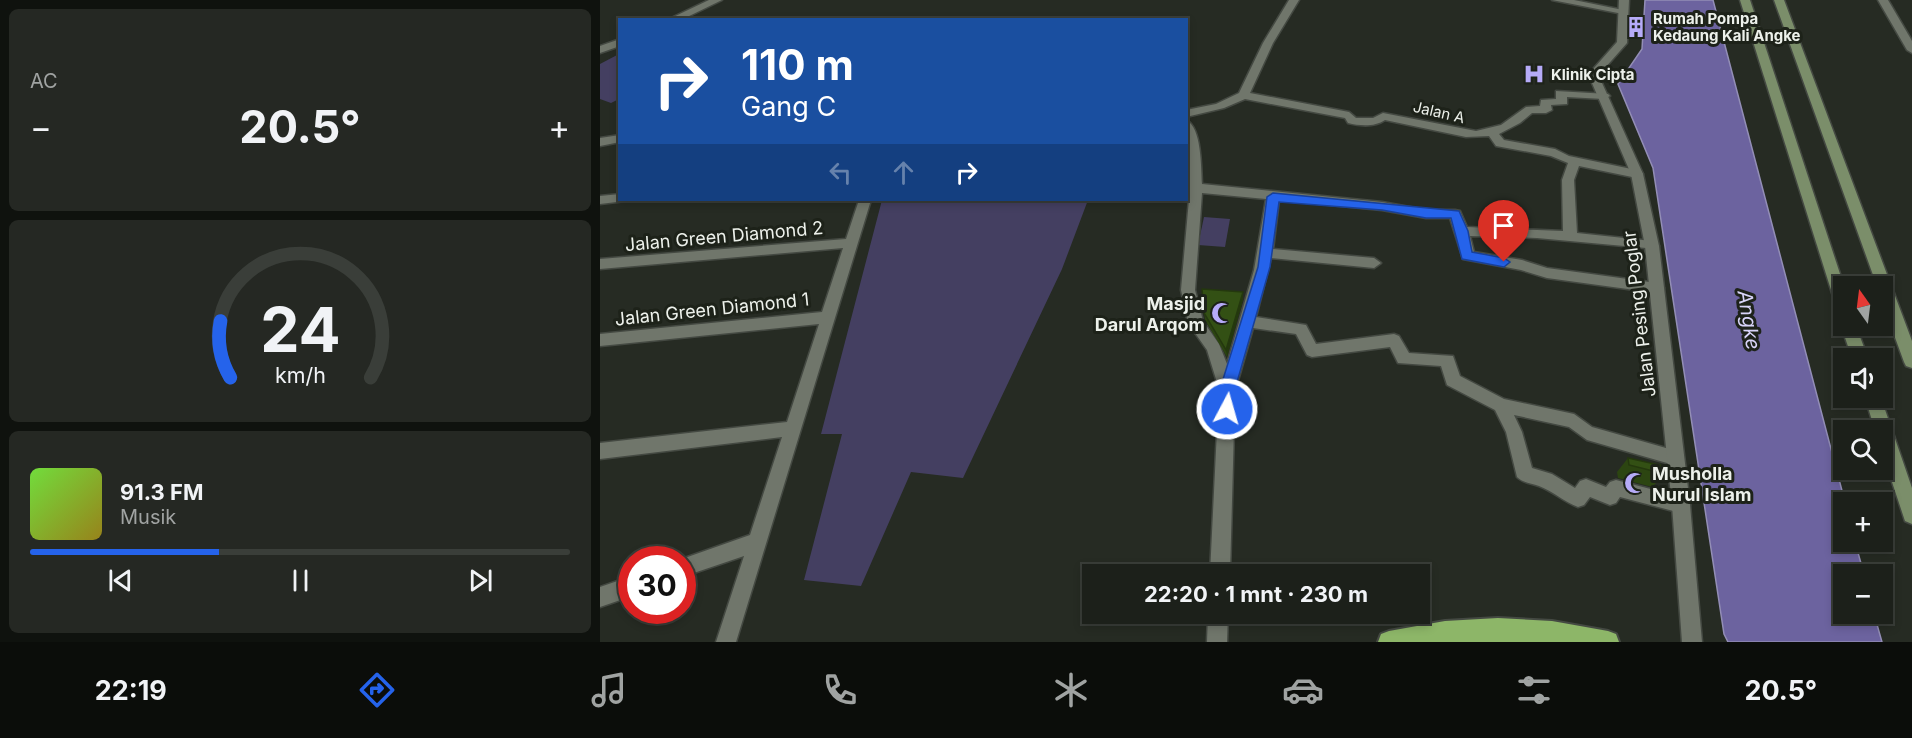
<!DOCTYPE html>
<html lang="id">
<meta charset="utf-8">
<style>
:root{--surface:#1c201a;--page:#252823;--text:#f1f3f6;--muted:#a0a3a2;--line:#3a3e39;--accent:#2563eb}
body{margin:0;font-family:Inter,sans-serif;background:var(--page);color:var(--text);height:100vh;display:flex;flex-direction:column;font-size:22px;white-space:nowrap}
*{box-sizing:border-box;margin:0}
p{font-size:20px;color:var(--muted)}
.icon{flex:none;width:33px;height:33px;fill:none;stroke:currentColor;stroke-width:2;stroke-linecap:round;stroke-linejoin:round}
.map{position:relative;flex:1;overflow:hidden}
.sheet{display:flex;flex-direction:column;gap:9px;padding:9px;background:#0f120e;width:600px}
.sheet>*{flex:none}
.guide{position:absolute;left:18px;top:18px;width:570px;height:183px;border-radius:0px;box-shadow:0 3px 9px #0003,0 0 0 2px var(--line);background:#1a4fa0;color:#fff;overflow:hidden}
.needle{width:39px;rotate:346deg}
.tools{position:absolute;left:1233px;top:276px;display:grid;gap:12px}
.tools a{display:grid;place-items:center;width:60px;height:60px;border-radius:0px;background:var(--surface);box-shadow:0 3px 9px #0003,0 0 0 2px var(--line);font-size:30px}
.speed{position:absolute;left:18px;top:546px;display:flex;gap:12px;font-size:30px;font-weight:700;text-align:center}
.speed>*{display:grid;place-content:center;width:78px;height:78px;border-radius:50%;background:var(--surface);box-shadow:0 3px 9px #0003,0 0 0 2px var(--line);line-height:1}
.speed .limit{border:9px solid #d22;background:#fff;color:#111}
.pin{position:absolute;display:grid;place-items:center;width:51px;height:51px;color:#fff;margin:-62px -26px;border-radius:50% 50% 50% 0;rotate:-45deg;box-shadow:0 0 6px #0007}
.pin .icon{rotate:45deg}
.me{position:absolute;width:66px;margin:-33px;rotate:6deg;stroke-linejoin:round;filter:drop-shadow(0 0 4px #0008)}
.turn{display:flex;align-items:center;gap:21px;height:126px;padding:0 24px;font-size:27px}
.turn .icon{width:78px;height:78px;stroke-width:2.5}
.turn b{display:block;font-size:42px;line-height:51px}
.lanes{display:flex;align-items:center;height:57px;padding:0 24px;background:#0003;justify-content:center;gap:30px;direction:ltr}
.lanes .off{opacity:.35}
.big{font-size:45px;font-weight:700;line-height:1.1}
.sheet .widget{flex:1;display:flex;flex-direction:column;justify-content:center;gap:9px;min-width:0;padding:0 21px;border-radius:9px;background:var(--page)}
.sheet .dial{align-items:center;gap:0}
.dial svg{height:156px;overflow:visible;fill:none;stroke:var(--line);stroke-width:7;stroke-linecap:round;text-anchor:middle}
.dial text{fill:var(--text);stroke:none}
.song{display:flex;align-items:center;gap:18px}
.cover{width:72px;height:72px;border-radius:9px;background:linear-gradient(135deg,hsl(100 70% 55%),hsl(50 70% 35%))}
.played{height:6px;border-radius:3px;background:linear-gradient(90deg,var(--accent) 35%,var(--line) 35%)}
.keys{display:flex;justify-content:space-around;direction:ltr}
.heat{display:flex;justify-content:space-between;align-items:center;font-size:33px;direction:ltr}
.trip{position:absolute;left:482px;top:564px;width:348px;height:60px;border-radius:0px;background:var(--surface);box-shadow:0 3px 9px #0003,0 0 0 2px var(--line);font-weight:700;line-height:60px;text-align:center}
.menu{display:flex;height:96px;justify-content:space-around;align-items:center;background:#0b0d0a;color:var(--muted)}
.menu .icon{width:42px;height:42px}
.menu .selected{color:var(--accent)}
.menu b{font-size:27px;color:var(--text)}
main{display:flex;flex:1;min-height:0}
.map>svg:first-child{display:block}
.green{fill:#443f61}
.water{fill:#6c639f;stroke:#938eb6;stroke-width:1.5}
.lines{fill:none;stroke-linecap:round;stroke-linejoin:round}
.minor-casing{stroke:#444942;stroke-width:3}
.tertiary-casing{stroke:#444942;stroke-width:3}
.secondary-casing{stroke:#444942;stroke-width:3}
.trunk-casing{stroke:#444942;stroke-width:4}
.minor{fill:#70766b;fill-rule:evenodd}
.tertiary{fill:#70766b;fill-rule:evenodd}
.secondary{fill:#7b8e6a;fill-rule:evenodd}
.trunk{fill:#8db668;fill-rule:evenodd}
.wall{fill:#2c4511}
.shaded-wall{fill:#24380e}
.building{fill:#335014;stroke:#24380e;stroke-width:1.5}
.route{fill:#2563eb;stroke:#184099;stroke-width:1.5}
.labels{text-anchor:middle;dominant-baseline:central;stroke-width:6;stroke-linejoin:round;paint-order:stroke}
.far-poi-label{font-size:15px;font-weight:bold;fill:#edf1eb;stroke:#1d2219;text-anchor:start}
.far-street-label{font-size:15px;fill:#edf1eb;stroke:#1d2219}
.street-label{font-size:18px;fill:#edf1eb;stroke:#1d2219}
.poi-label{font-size:18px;font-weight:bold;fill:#edf1eb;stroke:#1d2219;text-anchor:end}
.water-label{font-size:20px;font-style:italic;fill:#d8d4f8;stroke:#1d2219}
</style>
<main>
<section class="sheet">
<div class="widget"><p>AC</p>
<div class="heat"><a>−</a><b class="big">20.5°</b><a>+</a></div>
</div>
<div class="widget dial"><svg viewBox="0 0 100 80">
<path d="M14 69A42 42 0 1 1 86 69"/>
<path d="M14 69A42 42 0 0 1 9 40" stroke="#2563eb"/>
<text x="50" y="56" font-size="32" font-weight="700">24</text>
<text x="50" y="72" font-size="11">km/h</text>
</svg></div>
<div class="widget">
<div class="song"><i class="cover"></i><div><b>91.3 FM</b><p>Musik</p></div></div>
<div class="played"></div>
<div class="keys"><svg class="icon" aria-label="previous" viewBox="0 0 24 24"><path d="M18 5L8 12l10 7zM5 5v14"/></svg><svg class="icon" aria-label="pause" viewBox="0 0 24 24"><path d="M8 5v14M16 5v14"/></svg><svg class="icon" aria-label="next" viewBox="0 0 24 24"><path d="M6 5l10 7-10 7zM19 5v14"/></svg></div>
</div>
</section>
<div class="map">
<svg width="1312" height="642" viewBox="0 0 1312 642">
<rect width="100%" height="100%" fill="#262b23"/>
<g class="green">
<path d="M19,54V99L11,103L0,99V64Z"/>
<path d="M282,200H488L462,269L363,478L311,472L261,586L204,580L242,434H221Z"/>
<path d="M604,217L630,219L625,247L598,245Z"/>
</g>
<path class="water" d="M1045,0H1113L1245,502L1244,542H1255L1264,574H1244V614H1274L1282,642H1128L1124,634L1053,168L1018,84L1042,49Z"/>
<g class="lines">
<defs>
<g id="minor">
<path d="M109,0H122L81,20H67Z"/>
<path d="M689,0H699L673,43L650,93L749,112L756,118H773L783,113L876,131L901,125L926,107L940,106L941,100L956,99V91L1008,94L1010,96L1004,99L967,97V104L951,105L952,110L946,113H932L920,123L899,134L904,140L955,149L969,156L1041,171L1043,174L1037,178L979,166L974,180L977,233L1052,241L1059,246L1057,249L937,238L870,236L874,252L922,260L947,268L1057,283L1064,288L1057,293L947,278L921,270L863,259L850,218H826L782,210L679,200L673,249L774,258L781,263L774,268L671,258L656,317L706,325L716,344L794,334L799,336L809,353L853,356L860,376L904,399L974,414L992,427L1080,452L1083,457L1080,462L1074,465L987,440L969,427L914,415L922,432L932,468L952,474L975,488L980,481L986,479L1006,487L1010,482L1016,480L1081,497L1087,499L1090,505L1087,511L1081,513L1020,497L1016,503L1010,505L990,497L984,505L978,507C964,502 953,491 939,486C931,483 923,483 917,477L906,432L895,410L847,385L841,366L798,363L790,347L712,357L707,355L696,334L653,328L635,391L630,574H610L619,389L607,350L588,323L581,290L590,188L586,120C602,127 601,169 602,184L782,202L826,210H855L860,211L867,227L963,231L962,180L968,163L951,156L896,146L889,136L866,137L785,120C775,127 760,126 748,123L745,118L645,99L624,108L586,117V110L616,104L639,93L663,43ZM602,193L666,199L654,270L627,364L619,344L603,321L595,290Z"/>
<path d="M952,0H974L1028,11L1023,14Z"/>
<path d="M1278,0H1288L1312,41V53L1307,50Z"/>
<path d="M20,39V46L0,53V46Z"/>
<path d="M20,135V142L0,146V138Z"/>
<path d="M20,194V200L25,201L0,204V196Z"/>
<path d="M259,200H271L136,642H116L144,556L82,577V560H79L150,535L182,437L0,459V443L187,422L219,324L0,346V334L222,312L243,248L0,269V259L246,239Z"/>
<path d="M32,576V596L0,607V587Z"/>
<path d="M608,614H628L627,642H607Z"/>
</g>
<path id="tertiary" d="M1019,0H1029L1027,43L1004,69L1002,83L1043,174L1059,246L1090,505L1102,642H1082L1072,505L1045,246L1031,174L992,83L994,68L1017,42Z"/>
<g id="secondary">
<path d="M1140,0H1150L1244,286V314L1237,309Z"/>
<path d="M1174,0H1184L1312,341V368L1306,366L1304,362L1282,302V286H1277Z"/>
<path d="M1244,322V326H1256L1268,358H1252L1241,326Z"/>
<path d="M1265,398H1281L1312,488V524L1305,521L1282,452V430H1275Z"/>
</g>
<path id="trunk" d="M898,618L952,621L1008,631L1016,634L1019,642H778L781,634L789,631L845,621Z"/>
</defs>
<use href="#minor" class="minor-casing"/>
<use href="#tertiary" class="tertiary-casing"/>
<use href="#secondary" class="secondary-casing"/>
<use href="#trunk" class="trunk-casing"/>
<use href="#minor" class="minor"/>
<use href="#tertiary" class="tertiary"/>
<use href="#secondary" class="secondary"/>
<use href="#trunk" class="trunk"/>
</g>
<g class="wall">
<path d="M602,289L643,292V299L627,357L605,320Z"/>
<path d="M1028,458L1065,474L1052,487L1018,478L1017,472Z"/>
</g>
<path class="shaded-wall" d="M643,292V299L627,357L626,350Z"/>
<g class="building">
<path d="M602,289L643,292L626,350L604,313Z"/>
<path d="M1028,458L1064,466L1065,474L1029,465Z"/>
</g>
<path class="route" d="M673,193L859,211L868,231L872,252L904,258L910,262L904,267L862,259L851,218H826L782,210L679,202L670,267L635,389V409L627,415L619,409L620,389L658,267L667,197Z"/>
<defs>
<symbol id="building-bare" viewBox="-9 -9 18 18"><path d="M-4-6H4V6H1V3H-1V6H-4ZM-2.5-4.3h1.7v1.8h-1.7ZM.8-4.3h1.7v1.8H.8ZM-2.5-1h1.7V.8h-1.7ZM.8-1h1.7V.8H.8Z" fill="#b6abf8" stroke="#1d2219" stroke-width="2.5" paint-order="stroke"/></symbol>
<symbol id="hospital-bare" viewBox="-9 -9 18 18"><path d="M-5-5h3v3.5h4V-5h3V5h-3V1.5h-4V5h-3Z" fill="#b6abf8" stroke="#1d2219" stroke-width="2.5" paint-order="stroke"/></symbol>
<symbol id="mosque-bare" viewBox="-9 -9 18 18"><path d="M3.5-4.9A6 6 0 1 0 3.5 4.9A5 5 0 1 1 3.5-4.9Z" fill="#b6abf8" stroke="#1d2219" stroke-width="2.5" paint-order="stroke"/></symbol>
</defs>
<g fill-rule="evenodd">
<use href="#building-bare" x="1021" y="12" width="30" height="30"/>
<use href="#hospital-bare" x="919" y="59" width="30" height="30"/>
<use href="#mosque-bare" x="607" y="298" width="30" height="30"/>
<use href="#mosque-bare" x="1020" y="468" width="30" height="30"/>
</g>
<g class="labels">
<g class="far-poi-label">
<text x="1053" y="18">Rumah Pompa<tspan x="1053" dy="17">Kedaung Kali Angke</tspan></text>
<text x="951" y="74">Klinik Cipta</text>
</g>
<g class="far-street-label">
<text transform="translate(839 112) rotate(13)">Jalan A</text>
</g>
<g class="street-label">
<text transform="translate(124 236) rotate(-5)">Jalan Green Diamond 2</text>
<text transform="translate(112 309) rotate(-6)">Jalan Green Diamond 1</text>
<text transform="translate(1039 314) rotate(-97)">Jalan Pesing Poglar</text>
</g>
<g class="poi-label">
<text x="605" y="303">Masjid<tspan x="605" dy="21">Darul Arqom</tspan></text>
<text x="1052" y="473" text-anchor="start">Musholla<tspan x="1052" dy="21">Nurul Islam</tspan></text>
</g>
<g class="water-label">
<text transform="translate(1149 320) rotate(81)">Angke</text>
</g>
</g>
</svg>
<div class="tools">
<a><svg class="needle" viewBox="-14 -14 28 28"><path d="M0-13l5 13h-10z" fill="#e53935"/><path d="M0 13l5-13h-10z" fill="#a0a3a2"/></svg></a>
<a><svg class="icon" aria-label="sound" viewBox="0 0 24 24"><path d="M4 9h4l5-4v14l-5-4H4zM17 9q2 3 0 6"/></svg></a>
<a><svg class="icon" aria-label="search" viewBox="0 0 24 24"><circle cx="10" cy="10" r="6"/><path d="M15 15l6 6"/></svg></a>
<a>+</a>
<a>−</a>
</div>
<div class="speed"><div class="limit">30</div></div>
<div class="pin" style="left:904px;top:262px;background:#d93025"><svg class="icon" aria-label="arrive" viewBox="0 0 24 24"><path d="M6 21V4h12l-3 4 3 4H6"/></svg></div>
<svg class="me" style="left:627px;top:409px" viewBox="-20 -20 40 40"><circle r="17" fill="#2563eb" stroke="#fff" stroke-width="3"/><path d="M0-11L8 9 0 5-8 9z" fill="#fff"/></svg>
<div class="trip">22:20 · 1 mnt · 230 m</div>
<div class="guide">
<div class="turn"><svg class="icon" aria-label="right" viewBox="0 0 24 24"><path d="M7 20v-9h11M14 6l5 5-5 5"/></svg><div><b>110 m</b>Gang C</div></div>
<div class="lanes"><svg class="icon off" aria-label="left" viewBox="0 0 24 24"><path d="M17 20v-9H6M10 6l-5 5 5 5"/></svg><svg class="icon off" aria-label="ahead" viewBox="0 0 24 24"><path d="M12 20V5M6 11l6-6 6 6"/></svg><svg class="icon" aria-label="right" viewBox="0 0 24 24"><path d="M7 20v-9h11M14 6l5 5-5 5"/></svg></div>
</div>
</div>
</main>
<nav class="menu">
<b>22:19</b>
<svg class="icon selected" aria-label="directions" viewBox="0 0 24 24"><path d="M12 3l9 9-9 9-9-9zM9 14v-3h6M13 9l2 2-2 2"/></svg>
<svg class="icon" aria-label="music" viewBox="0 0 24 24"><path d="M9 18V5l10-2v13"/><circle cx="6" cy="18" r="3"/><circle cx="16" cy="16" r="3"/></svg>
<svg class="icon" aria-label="phone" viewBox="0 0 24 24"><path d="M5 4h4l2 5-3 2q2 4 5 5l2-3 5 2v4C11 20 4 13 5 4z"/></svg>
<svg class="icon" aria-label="climate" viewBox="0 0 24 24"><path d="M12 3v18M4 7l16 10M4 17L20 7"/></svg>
<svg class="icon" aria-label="car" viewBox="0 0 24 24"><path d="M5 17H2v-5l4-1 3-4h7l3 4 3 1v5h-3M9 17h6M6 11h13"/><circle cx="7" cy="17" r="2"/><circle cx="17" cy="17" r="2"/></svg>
<svg class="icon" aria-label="filters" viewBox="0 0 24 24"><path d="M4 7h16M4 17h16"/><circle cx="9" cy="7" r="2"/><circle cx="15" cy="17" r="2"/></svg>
<b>20.5°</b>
</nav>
